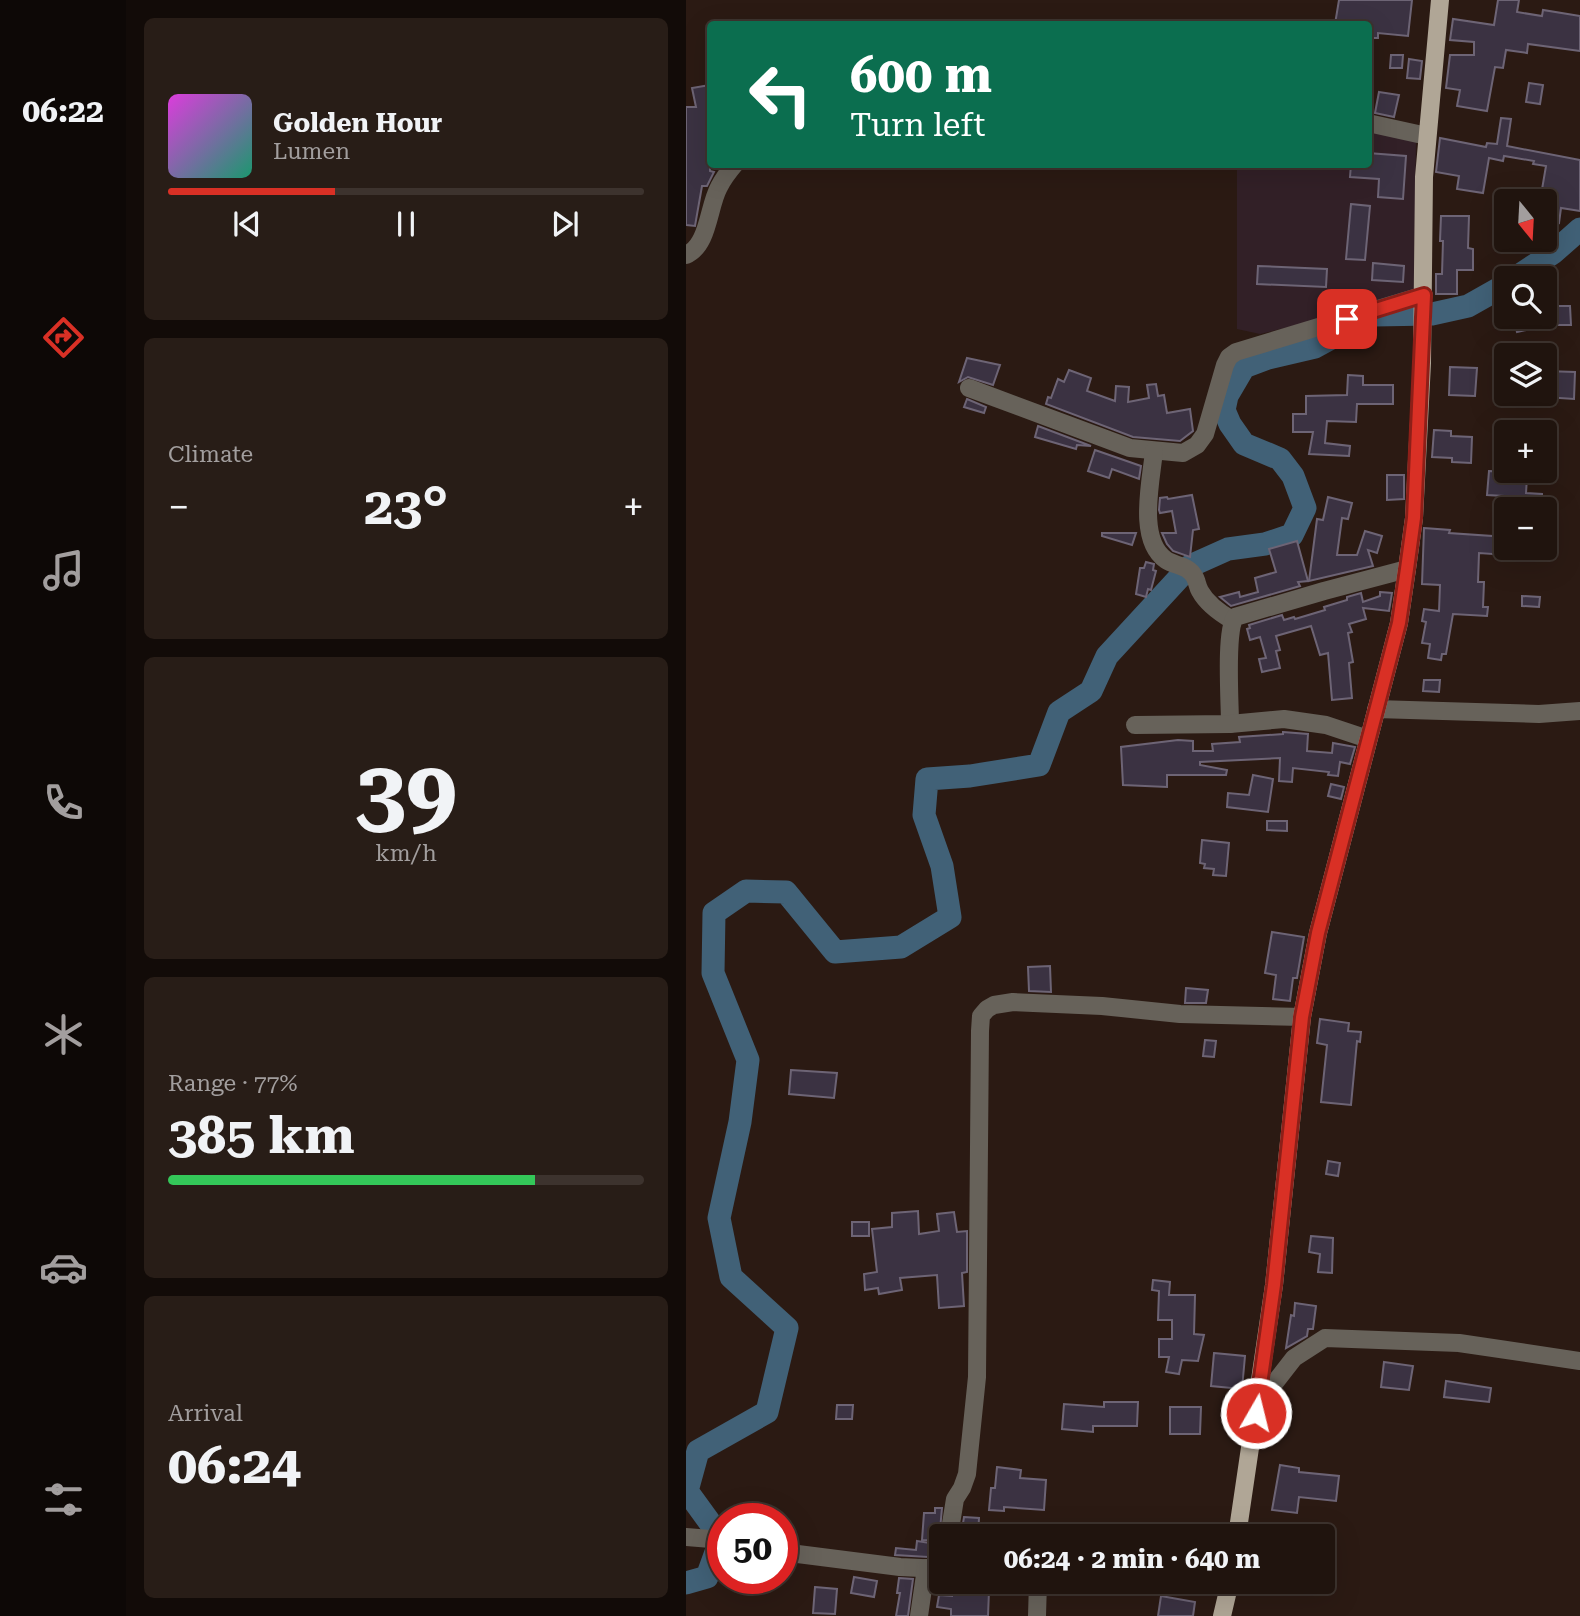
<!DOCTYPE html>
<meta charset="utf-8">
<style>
:root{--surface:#20140e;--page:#281d17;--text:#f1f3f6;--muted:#a29e9e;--line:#3d332e;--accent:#d93025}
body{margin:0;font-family:"Roboto Serif",serif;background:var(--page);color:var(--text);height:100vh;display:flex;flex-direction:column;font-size:26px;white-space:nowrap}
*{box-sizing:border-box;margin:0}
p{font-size:23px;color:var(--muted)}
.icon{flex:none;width:38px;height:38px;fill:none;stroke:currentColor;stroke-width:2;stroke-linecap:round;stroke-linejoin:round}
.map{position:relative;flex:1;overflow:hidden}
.details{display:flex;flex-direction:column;gap:18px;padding:18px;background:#120b08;width:560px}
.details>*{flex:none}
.hud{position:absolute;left:21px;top:21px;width:665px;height:147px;border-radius:7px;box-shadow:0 7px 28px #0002,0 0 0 2px var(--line);background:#0b6e4f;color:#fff;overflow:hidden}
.needle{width:46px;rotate:162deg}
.tools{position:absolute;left:808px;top:189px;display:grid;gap:14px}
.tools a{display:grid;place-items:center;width:63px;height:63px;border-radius:7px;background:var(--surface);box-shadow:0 7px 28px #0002,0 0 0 2px var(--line);font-size:35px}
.speed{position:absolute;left:21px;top:1503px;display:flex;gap:14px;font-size:35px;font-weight:700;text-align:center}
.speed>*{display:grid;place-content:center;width:91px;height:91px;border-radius:50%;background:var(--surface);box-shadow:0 7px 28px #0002,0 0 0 2px var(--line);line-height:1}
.speed .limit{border:10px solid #d22;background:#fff;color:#111}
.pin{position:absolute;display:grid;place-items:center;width:60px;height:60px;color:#fff;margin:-30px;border-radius:14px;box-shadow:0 4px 10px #0006}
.me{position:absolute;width:77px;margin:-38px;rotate:8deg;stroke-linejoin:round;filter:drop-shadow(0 0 5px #0008)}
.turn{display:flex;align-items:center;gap:24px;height:147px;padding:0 28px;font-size:32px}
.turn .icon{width:91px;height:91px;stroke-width:2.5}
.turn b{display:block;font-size:49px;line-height:60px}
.big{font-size:52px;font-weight:700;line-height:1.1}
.details .card{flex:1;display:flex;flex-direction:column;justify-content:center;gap:10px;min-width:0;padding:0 24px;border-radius:10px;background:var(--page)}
.details .dial{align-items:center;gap:0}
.dial b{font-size:91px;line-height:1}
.song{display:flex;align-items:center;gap:21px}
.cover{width:84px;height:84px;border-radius:10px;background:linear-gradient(135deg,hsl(300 70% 55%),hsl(160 70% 35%))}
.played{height:7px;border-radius:4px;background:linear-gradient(90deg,var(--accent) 35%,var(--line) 35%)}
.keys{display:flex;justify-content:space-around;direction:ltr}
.heat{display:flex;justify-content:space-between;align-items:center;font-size:38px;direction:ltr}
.charge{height:10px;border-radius:5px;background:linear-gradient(90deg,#34c759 77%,var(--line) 0)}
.trip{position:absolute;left:243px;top:1524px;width:406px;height:70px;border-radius:7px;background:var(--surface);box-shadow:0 7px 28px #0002,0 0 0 2px var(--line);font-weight:700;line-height:70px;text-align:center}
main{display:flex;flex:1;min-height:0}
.dock{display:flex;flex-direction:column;width:126px;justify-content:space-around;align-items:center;background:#0d0806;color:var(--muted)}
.dock .icon{width:49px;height:49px}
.dock .current{color:var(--accent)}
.dock b{font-size:32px;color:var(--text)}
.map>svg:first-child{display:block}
.education{fill:#322027}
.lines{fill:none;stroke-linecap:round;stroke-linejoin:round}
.river{stroke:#416177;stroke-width:23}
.building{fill:#3b3242;stroke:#6d6475;stroke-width:2}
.minor{stroke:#67625a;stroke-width:18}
.major{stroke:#b0a696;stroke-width:18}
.route-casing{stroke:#8d1f18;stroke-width:18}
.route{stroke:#d93025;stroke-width:12}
</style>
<main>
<nav class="dock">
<b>06:22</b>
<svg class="icon current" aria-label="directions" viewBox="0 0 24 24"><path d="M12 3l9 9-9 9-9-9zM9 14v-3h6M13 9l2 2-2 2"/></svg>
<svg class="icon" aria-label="music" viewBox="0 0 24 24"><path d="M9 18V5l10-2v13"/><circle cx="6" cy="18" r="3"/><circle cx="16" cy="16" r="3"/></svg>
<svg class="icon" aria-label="phone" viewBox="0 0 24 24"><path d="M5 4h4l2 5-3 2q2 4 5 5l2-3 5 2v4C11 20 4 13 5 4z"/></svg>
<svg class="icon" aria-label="climate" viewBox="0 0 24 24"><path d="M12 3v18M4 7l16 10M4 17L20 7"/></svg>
<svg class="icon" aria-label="car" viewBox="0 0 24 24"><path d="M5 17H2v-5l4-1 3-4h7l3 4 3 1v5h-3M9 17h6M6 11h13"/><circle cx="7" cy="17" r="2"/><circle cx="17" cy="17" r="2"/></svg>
<svg class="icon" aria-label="filters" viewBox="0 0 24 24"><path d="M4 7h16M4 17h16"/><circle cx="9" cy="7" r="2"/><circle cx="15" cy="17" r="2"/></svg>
</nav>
<section class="details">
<div class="card">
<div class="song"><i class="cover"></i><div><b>Golden Hour</b><p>Lumen</p></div></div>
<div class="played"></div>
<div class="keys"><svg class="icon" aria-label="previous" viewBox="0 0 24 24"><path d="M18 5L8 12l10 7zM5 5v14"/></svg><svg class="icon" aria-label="pause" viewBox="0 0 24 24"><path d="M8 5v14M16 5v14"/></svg><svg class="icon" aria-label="next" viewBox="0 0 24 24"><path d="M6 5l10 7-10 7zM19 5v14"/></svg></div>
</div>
<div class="card"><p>Climate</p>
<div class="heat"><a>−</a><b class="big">23°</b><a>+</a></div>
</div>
<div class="card dial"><b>39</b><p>km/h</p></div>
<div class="card"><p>Range · 77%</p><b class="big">385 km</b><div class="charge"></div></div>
<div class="card"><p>Arrival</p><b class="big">06:24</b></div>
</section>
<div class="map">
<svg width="894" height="1616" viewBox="0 0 894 1616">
<rect width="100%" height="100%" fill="#2b1a13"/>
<path class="education" d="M683,128L730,139L728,292L708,302L574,334L551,329V165L682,164Z"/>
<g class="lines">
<g class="river">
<path d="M829,278L867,253L894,229"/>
<path d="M30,1531L1,1491L12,1451L81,1412L101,1328L45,1277L33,1218L54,1122L62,1060L27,973L28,913L60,891L100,892L149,952L215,947L264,917L256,866L238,815L241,779L284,776L353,765L373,712L405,691L421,656L504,566L542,549L579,544L606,535L619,508L607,476L594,459L558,444L544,424L538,410L541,396L558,367L582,358L629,347L688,315L746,314L782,306L821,284"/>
<path d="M0,1583L21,1577L33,1544"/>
</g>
</g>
<g class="building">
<path d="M653,0H726L722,36L692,33V38H682V24H649Z"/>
<path d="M812,0H833L831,12L856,16L857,10L894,16V51L842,44L841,53L820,50L817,68L809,67L801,111L771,106L774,90L760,88L764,55H788V42L764,40L767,19L808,25Z"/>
<path d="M705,55H717L716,68H704Z"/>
<path d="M723,59L736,61L734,79L721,78Z"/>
<path d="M843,83L857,85L854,104L840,102Z"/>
<path d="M24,85V171L28,172L21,186H16L9,226L0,225V107H10L6,88Z"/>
<path d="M693,92L713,95L708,117L689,113Z"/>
<path d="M815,118L825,119L821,146L894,160V211L875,208L873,223L859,221V201H854L860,166L847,164L848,161L818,156L817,161L803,158L797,193L771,189L773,176L750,172L754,138L800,147L801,143L811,144Z"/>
<path d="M682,153L720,156L717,199L692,197L693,179L664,177L665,164H682Z"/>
<path d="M665,204L684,206L679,260L660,259Z"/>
<path d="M755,216H783L782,248L787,249V270H771V294H750V274H756L757,241H754Z"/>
<path d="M687,263L718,266L717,282L686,280Z"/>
<path d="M572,266L641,269L640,287L571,284Z"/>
<path d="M860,306H884L885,325H864L831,332L828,320L860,317Z"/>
<path d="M281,358L314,365L307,385L282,377L273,382Z"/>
<path d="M764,367L791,368L789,396L763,395Z"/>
<path d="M383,370L405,378L401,391L429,401L430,386L443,387L442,402L463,398L461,385L470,384L472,396L478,395L481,413L504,409L507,431L494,441L447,437L360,404L362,397L365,398L372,379L378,382Z"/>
<path d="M859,371L889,372L888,399L859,397Z"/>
<path d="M662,375L677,376V385H707V404H671L670,422L641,421L639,443L664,446L663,456L623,454L627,432H607V414H620V396L661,395Z"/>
<path d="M281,399L300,407L298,413L278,407Z"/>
<path d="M352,426L405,446L391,445L390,449L349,437Z"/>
<path d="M748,430L765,431V436L786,437L785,463L766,462V458L746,457Z"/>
<path d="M409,450L455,466L453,479L426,469L423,478L402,471Z"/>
<path d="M803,471L823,472V476L841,477L840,493L856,494V506L833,505L832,509H818V496L801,495Z"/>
<path d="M701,475H718V499L701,500Z"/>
<path d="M506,495L513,529L507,530L504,557L487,551L481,544L476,533H490L486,511L474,513L473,510L474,498L481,497L482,499Z"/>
<path d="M642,497L666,503L662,519L656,518L651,555H671L679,531L696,536L691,553L682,550L687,566L623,581L631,519L637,520Z"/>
<path d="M738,528L764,530L763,533L821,537V555L793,553L792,582H798L797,607H802L801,616L767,614L760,654H756L755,660L742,658L744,644L736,643L740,622L736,621L738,609L753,611L754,585L736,584Z"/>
<path d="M416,533H450L446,545L416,536Z"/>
<path d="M611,541L622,581L612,582L614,586L545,606L534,597L553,592L554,597L572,592L569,578L590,572L583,549Z"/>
<path d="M830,548H851L850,560L830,559Z"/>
<path d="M460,562L468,564L467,570L470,571L465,590L462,589L460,597L450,594L454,568H458Z"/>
<path d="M694,592L706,593L703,611L677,608L680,619L663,624L666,632L662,633L667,662L663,663L666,698L646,700L642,653L634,655L625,626L590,636L594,650L590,651L594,668L576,672L573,659L580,658L574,637L564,640L561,629L564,628L563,625L596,615L598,620L608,617L609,619L639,610L638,607L661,600V597L675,593L677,602L694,596Z"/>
<path d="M836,596L854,597L853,607L836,606Z"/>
<path d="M738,680H754L753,692L737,691Z"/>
<path d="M597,732L622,734L621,751L646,753L647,743L669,747L664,764L654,762L652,776L642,775L643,772L607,768L606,782L593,781L594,758L514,762V765L541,770L540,775H481V787L437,785L435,747L492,740L507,741V751H527L526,744L554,742L553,737L597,734Z"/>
<path d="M567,775L587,779L582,812L541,807L542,793L563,795Z"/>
<path d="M645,784L658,787L655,799L642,796Z"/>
<path d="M581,821H601V831L581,830Z"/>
<path d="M516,840L543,843L540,876L527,875L528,869L518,868L519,864L514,863Z"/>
<path d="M586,932L618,937L611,978H607L604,1001L587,999L590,975L579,973Z"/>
<path d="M364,966L365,992L343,991L342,967Z"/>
<path d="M500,988L522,990L520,1003H499Z"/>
<path d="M634,1019L663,1023L662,1031L675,1032L674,1042L671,1041L665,1105L635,1102L641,1045L631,1043Z"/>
<path d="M519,1040L530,1041L528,1057L517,1056Z"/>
<path d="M105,1070L151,1073L148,1098L103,1094Z"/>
<path d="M642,1161L654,1163L652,1176L640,1174Z"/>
<path d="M232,1211L233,1234L253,1231L251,1214L268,1212L271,1232L281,1231V1272L276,1273L278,1306L253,1308L251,1275L214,1278L216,1290L193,1294L192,1288L179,1290L178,1274L191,1272L186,1229L206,1227V1213Z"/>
<rect x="166" y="1222" width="17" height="14"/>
<path d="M625,1236L647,1238L646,1273L632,1272L634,1254L623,1252Z"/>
<path d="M467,1280L484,1282L483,1295H509L508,1334L518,1335L512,1361L496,1360L493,1374L480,1372L483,1357H473V1339H486V1320H472L473,1291L466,1290Z"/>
<path d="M609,1303L630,1306L627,1329H622L621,1336L600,1348L605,1315L608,1316Z"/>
<path d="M528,1353L559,1356L556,1389L525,1386Z"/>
<path d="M698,1362L727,1366L723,1390L695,1387Z"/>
<path d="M760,1381L805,1388L803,1402L758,1397Z"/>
<path d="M418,1402H452L451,1426H407V1432L376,1429L378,1404L418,1407Z"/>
<path d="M151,1405H167L166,1419H150Z"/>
<path d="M484,1407H515L514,1434H484Z"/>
<path d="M594,1465L613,1468V1472L653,1476L650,1501L613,1497L611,1513L586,1510Z"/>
<path d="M311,1467L335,1470L334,1478L360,1480L358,1510L318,1507V1511L303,1510L305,1488H309Z"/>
<path d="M249,1508H256L253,1541L236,1540L238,1513H249Z"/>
<path d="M278,1517L293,1518L292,1536H275Z"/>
<path d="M316,1527L344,1529L343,1536H315Z"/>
<path d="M231,1541L244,1543L242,1557L209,1555L210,1548L230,1550Z"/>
<path d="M168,1577L191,1581L188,1597L165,1593Z"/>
<path d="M213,1578L227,1579L222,1616H210L214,1593H211Z"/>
<path d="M129,1587L151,1589L149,1614L127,1613Z"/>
<path d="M266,1590L303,1591L302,1616H265V1609L251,1607L253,1595L266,1596Z"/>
<path d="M475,1596L509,1602L507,1616H472Z"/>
</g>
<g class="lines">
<g class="minor">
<path d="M682,123L741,136"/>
<path d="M0,255C23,245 22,207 33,187C37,179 43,171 49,164"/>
<path d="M283,388L444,448L497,453L511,445L519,434L539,365L543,357L550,352L738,295"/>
<path d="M468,451C465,482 451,540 480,560C489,566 502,565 508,576C511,580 511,586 514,591C521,604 534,613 546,620"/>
<path d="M690,709L853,714L894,711"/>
<path d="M544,724C544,702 539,633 549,617L638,591L721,569"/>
<path d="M449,725L544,724L598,719L640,725L682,739"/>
<path d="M574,1388L587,1385L608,1358L639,1338L773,1343L894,1361"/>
<path d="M263,1536L269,1499L276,1488L281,1474L291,1377L294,1031L295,1016L301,1009L308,1005L327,1002L416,1006L494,1014L616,1017"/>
<path d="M0,1537L37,1540"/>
<path d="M96,1552L214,1567L256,1569"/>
<path d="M499,1582L544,1588"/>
<path d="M233,1616L240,1568"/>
<path d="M351,1616L352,1582"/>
</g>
<g class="major">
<path d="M551,1536L588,1285L616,1017L632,933L713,623L721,569L728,518L736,363L738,177L754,0"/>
<path d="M536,1616L544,1582"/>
</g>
</g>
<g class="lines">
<defs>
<path id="route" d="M570,1413L588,1285L616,1017L632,933L713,623L721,569L728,518L738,295L661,319"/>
</defs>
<use href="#route" class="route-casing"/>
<use href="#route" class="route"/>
</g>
</svg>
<div class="tools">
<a><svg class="needle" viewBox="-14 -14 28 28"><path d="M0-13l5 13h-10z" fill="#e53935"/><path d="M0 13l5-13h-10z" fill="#a29e9e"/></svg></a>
<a><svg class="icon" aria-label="search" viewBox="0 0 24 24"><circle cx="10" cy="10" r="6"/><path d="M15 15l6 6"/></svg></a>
<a><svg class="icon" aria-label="layers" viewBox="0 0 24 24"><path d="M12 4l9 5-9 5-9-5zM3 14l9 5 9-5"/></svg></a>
<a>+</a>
<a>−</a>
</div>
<div class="speed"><div class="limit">50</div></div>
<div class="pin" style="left:661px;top:319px;background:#d93025"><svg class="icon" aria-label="arrive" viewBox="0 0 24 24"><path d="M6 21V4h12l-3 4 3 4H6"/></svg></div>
<svg class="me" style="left:570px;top:1413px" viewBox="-20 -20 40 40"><circle r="17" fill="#d93025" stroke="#fff" stroke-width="3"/><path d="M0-11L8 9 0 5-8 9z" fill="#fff"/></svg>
<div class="trip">06:24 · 2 min · 640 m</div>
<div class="hud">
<div class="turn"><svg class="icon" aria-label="left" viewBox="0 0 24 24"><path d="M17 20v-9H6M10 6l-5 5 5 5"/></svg><div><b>600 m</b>Turn left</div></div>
</div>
</div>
</main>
